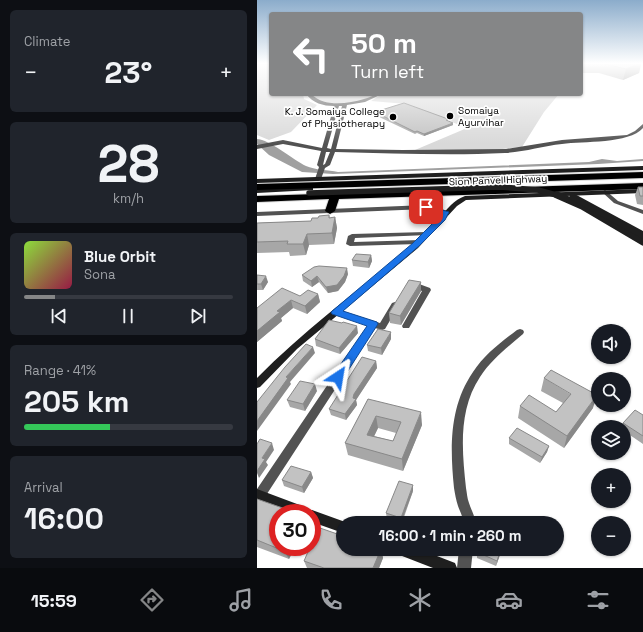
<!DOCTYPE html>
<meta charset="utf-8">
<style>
:root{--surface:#171b24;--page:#20242c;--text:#f1f3f6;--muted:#9ea1a6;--line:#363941;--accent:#858687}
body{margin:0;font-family:"Space Grotesk",sans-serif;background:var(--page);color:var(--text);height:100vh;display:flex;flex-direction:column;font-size:15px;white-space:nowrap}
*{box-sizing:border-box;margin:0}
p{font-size:13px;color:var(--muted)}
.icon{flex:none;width:22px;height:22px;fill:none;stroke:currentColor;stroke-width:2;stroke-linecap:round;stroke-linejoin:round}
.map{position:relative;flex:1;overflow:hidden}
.sheet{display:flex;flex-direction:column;gap:10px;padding:10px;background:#0d0f14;width:257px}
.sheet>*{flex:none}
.hud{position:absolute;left:12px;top:12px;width:314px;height:84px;border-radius:4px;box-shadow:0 1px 3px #0004;background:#858687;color:#fff;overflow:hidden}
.fabs{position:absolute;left:334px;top:324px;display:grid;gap:8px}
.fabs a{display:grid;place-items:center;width:40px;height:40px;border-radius:50%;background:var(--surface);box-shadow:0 1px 3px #0004;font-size:20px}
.speed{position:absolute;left:12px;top:504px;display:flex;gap:8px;font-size:20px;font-weight:700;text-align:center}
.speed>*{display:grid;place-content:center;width:52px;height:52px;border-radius:50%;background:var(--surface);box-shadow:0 1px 3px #0004;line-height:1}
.speed .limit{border:6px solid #d22;background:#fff;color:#111}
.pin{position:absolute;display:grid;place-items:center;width:34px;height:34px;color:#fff;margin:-17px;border-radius:8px;box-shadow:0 2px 6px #0006}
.me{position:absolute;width:44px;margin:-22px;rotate:33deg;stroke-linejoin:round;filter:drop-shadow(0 0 3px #0008)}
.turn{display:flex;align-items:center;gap:14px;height:84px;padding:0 16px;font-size:18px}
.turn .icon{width:52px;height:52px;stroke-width:2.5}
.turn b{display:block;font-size:28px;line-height:34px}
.big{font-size:30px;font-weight:700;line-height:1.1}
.sheet .widget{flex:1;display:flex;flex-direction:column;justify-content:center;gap:6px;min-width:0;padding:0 14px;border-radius:6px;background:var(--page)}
.sheet .dial{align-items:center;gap:0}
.dial b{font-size:52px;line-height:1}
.song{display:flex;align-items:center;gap:12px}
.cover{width:48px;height:48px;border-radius:6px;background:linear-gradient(135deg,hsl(90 70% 55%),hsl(340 70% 35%))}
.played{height:4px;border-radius:2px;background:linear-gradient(90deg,var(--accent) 15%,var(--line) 15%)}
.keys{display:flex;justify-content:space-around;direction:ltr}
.heat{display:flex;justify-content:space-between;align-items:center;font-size:22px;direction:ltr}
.charge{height:6px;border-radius:3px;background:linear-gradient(90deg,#34c759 41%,var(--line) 0)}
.trip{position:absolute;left:79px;top:516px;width:228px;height:40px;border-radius:20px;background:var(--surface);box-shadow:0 1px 3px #0004;font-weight:700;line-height:40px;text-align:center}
.tabs{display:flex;height:64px;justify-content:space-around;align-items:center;background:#090b0e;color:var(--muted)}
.tabs .icon{width:28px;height:28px}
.tabs .active{color:var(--accent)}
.tabs b{font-size:18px;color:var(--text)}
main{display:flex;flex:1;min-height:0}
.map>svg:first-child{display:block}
.green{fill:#d9d9d9}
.water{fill:#a0a0a0}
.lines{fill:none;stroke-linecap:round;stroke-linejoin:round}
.highway-casing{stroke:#dbdbdb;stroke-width:2}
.street{fill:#525252;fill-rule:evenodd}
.secondary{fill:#1f1f1f;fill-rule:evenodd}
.highway{fill:#000;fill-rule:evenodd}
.secondary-bridge-far1{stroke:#1f1f1f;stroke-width:5.5}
.secondary-bridge{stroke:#1f1f1f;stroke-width:7}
.wall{fill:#a7a7a7;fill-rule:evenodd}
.shaded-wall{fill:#888}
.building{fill:#c2c2c2;stroke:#888;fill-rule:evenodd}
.route{fill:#1a73e8;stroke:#114b97}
.poi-dot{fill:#000;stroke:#fff;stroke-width:1.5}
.labels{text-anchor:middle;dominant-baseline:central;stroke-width:3.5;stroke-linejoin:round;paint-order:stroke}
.far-poi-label{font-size:10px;fill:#000;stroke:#fff;text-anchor:start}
.far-street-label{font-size:10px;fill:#000;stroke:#fff}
</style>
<main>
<section class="sheet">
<div class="widget"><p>Climate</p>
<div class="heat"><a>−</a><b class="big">23°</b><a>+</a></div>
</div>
<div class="widget dial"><b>28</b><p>km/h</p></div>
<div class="widget">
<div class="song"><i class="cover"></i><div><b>Blue Orbit</b><p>Sona</p></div></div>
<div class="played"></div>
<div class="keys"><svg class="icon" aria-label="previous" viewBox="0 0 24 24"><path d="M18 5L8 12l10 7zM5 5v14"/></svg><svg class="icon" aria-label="pause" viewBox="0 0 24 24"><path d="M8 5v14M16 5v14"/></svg><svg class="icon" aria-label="next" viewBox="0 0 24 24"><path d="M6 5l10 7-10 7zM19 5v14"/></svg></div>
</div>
<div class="widget"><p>Range · 41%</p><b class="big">205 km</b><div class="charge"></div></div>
<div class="widget"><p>Arrival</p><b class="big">16:00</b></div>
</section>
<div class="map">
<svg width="386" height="568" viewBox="0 0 386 568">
<rect width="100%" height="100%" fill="#fff"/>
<g class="green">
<path d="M0,64H14V94H46L47,99L60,105L34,132L12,140L0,135Z"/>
<path d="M54,94H119C105,105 66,108 54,94Z"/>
<path d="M125,94H302L287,112L265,147L235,150H158L210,128L150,104L114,101Z"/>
</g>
<path class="water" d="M0,139C12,139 36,160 49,166C58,170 71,170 81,172L332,162L345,159L360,161L386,159V161L341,164L76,174L45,172L12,155L0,144Z"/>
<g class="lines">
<defs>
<g id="highway">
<path d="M386,172V178L0,190V184Z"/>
<path d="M386,183V189L82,199L78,211L73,214L68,211L72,199L0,202V196Z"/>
</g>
</defs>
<use href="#highway" class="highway-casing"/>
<g class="street">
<path d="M49,94H54C67,107 90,104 107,99C114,97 119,94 125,94L108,102L90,105L79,149L146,150L249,149L305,140L370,135L378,131L386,124V128C372,144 326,141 305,144C286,146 267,152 248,153C191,156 134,153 78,152L73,165L68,168L64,179L61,181L58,179L62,167L60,165L64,151L26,144L0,149V145L26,140L65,148L77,106C66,106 56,103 49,94ZM82,106H85L74,149L70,148ZM69,152H73L68,164L66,165Z"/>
<path d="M348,190L361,201L386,210V214L357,203L345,192Z"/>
<path d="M169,205L191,211L192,212L189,214L169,209L0,216V212Z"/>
<path d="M169,232L173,234L171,235L98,238L97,242L164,240L165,242L161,244L93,246L89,244L91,236L95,234Z"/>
<path d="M154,281L173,288L174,290L152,328H146L145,326L165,291L151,286L150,284L151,282Z"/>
<path d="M138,302L142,305L128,329L125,330L118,328L6,500L2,502L0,501V489L111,325L76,314L75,312L76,310L79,309L123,323L135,303Z"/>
<path d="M263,329L266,330L267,332L266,334C251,347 234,360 223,377C201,410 205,451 209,488C210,493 210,498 212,503C214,510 218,515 218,523H206C206,516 203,512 201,506C199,500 198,494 197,488C193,448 192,407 216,372C227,355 244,342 260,330Z"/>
<path d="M202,549H216L214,568H200Z"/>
</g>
<g class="secondary">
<path d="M386,166V170L0,183V179Z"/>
<path d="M54,187L56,188V190L0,193V189Z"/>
<path d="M386,189V193L209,200L200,206L161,248L40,349L3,387L0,388V378C48,329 103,290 155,245C165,237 174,227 183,217C190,209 197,200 208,196Z"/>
<path d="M0,489L48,507L52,509L53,511L55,510L91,523H86V533L55,522V513H32L0,501Z"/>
<path d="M138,549H162L198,563L200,568H176L140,554Z"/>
</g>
<use href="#highway" class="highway"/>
<path class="secondary-bridge-far1" d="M52,193L243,187L281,190L303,196"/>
<g class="secondary-bridge">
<path d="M300,195L325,206L386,242"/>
<path d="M316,197L386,235"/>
</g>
</g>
<g class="wall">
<path d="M324,64H384L382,73L366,80L342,73H324Z"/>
<path d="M118,112L191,119V121L196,125L167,136L160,133L158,134L118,115Z"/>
<path d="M381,187H386V205L380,204L378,195Z"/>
<path d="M72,215L73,218L78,217L80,228L77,244L52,245L49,255L33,256L32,252L0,253V223L54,221L61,218Z"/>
<path d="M114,255L115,261L112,268L96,266L95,260Z"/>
<path d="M91,274L88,282L81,291L71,293L62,282L55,287L46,281L45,275Z"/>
<path d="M0,275L11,282L6,290H0Z"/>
<path d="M164,282V291L144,325L133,323L132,313Z"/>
<path d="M61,294L63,302L50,314L36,308L24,318L25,321L0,342V308L43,296Z"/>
<path d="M101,333L83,354L59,346L58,339Z"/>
<path d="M134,339L125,355L111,351L110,345Z"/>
<path d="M119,361L120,368L99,400L100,405L89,420L74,415L72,409Z"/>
<path d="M287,378L336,408L307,448L261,418L263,406L299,412L306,403L284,391Z"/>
<path d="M60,391L48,411L33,407L30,400Z"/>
<path d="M111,399L165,425L146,471L91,455L88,443ZM121,428L139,433L136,441L117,436Z"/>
<path d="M386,415V444L367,431V427H365L366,423Z"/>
<path d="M252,438L292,446L290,452L283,463L252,444Z"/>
<path d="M54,472L56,478L47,493L27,486L25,480Z"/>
<path d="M156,491L145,523L130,519L129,513Z"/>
<path d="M0,499L38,547L32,559L0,547Z"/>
<path d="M124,549L126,558L122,568H50L47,561Z"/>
<path d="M221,549H245L239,566L220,558V552Z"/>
</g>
<g class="shaded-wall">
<path d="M381,64H384L382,73L366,80L369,69Z"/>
<path d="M196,123V125L167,136V134Z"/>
<path d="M78,217L80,228L77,244L75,233Z"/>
<path d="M50,234L52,245L49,255L46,244Z"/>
<path d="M114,255L115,261L112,268L111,262Z"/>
<path d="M90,268L91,274L88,282L81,291L71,293L69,287Z"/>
<path d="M9,276L11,282L6,290L4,284Z"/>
<path d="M60,276L62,282L55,287L54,281Z"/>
<path d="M164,282V291L144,325L143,316Z"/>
<path d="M61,294L63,302L50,314L48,306Z"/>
<path d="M34,300L36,308L24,318L25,321L0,342V331L20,311Z"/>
<path d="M100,326L101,333L83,354L82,348Z"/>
<path d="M134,332V339L125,355L124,348Z"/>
<path d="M56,347L58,353L33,382L34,384L0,431V421L29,377Z"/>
<path d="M119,361L120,368L99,400L100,405L89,420L88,414L97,394Z"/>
<path d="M58,384L60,391L48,411L46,404Z"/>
<path d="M340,395L336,408L307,448L310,436Z"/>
<path d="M164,412L165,425L146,471L145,459Z"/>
<path d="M119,416L121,428L112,447L110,435Z"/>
<path d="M15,443L17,450L9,462L11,465L2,478L0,473V471L5,458Z"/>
<path d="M292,446L290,452L283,463L285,457Z"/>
<path d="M54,472L56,478L47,493L45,487Z"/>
<path d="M156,485V491L144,523V518Z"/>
<path d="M30,547H38L32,559L27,551Z"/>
<path d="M124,549L126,558L122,568H116Z"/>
<path d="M244,549H245L239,566L240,561Z"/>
</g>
<g class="building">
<path d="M348,64H381L369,69Z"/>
<path d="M147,103L191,119L189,120L196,123L167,134L160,131L158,132L118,112Z"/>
<path d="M381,187H386V196H383Z"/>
<path d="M72,215V218L78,217L75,233L50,234L46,244H30L31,241L0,242V223L54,221L55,218H61L62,216Z"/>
<path d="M99,254L114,255L111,262L95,260Z"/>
<path d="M62,266L90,268L87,276L80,285L69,287L60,276L54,281L45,275L57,267Z"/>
<path d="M0,275L9,276L4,284H0Z"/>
<path d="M152,280L164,282L143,316L132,313Z"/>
<path d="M25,288L43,296L51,290L61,294L48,306L34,300L20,311L23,312L0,331V308Z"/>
<path d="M72,320L85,323L86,322L100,326L82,348L58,339Z"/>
<path d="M121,329L134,332L124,348L110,345Z"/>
<path d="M49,344L56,347L29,377L31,378L0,421V402L28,367Z"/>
<path d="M105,357L119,361L97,394L96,398L99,399L88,414L72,409Z"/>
<path d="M294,370L340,395L310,436L263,406L272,395L299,412L314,394L287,378Z"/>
<path d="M43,381L58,384L46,404L30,400Z"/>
<path d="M111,399L164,412L145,459L88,443ZM119,416L144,422L136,441L110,435Z"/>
<path d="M378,410L386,415V436L366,423Z"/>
<path d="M260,428L292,446L285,457L252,438Z"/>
<path d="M3,439L15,443L5,458L8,459L0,471V444Z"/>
<path d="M34,466L54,472L45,487L25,480Z"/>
<path d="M142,481L156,485L144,518L129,513Z"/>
<path d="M0,499L40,513H21V547H30L27,551L0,540Z"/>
<path d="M63,528L86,536V549H124L116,568H67L47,561L53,547H55V544Z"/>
<path d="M221,549H244L240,561L220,552Z"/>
</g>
<linearGradient id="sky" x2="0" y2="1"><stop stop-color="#8baccb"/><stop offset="0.44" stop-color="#fff"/><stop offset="1" stop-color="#fff" stop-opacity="0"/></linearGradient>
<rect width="386" height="144" fill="url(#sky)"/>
<path class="route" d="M169,205L192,212L188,220L162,246L86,311L120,322L121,324L85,380L81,381L77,380L76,377L77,374L110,326L75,314L74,312L156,243L182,217L184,214L167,209L165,207Z"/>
<g class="poi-dot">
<circle cx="193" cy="116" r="4"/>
<circle cx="136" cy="117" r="4"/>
</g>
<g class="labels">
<g class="far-poi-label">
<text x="201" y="110">Somaiya<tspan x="201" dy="12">Ayurvihar</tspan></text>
<text x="128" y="111" text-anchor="end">K. J. Somaiya College<tspan x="128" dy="12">of Physiotherapy</tspan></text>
</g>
<g class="far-street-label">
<text transform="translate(241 180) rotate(-2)">Sion Panvel Highway</text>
</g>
</g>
</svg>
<div class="fabs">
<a><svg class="icon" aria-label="sound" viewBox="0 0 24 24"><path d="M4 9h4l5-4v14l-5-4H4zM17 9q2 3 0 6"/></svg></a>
<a><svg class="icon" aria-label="search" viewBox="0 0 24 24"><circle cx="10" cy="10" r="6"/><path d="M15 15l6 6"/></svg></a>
<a><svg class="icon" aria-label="layers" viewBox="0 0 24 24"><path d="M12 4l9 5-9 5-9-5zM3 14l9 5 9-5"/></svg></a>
<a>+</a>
<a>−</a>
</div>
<div class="speed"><div class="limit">30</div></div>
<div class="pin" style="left:169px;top:207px;background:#d93025"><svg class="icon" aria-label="arrive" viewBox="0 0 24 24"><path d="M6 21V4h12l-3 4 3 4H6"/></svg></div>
<svg class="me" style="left:81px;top:377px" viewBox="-20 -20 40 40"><path d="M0-17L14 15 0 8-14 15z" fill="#1a73e8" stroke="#fff" stroke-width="4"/></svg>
<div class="trip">16:00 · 1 min · 260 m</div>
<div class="hud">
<div class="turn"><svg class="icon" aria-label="left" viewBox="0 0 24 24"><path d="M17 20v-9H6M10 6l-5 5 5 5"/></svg><div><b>50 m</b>Turn left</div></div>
</div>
</div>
</main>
<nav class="tabs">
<b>15:59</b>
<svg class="icon active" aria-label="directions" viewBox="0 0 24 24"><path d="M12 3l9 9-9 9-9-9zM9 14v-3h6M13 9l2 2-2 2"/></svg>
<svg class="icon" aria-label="music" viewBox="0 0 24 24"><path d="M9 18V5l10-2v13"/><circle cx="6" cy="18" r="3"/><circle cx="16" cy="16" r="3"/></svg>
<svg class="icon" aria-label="phone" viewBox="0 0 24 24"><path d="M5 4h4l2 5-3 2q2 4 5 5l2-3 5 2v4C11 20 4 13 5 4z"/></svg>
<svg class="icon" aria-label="climate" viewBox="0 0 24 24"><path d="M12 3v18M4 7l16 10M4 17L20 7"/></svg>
<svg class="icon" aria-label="car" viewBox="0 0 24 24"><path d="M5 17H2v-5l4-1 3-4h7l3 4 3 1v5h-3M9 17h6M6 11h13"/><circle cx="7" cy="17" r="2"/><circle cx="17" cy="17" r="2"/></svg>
<svg class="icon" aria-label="filters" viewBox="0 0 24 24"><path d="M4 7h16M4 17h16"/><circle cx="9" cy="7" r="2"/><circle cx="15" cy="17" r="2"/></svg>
</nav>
